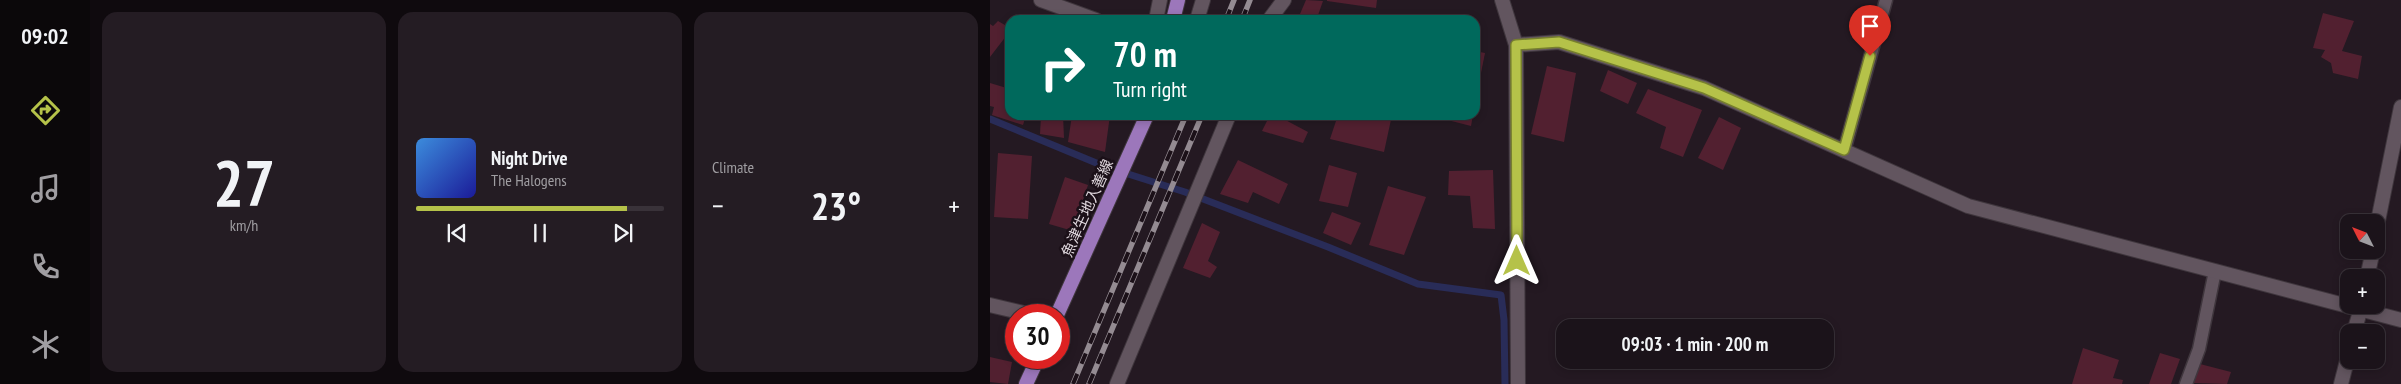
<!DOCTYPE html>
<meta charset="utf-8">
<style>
:root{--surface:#1b131a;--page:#241c23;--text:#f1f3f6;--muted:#a09ea2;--line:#393239;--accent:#b5c249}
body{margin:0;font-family:"PT Sans Narrow","Noto Sans JP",sans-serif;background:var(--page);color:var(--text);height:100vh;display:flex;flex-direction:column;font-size:19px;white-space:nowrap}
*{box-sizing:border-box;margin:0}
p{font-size:16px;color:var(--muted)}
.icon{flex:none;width:28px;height:28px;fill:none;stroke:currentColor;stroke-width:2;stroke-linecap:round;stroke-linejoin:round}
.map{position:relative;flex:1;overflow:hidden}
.sheet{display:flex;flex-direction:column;gap:12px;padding:12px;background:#0f0a0e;width:900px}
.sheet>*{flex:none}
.guide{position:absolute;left:15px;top:15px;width:475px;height:105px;border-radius:15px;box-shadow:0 2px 8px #0003,0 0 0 1px var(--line);background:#00695c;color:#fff;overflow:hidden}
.needle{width:32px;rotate:312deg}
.fabs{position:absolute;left:1350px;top:214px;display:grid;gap:10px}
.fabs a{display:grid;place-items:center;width:45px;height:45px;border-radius:10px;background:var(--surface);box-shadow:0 2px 8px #0003,0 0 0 1px var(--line);font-size:25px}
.speed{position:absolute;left:15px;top:304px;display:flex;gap:10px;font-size:25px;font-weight:700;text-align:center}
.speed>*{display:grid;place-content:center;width:65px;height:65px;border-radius:50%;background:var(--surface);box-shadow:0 2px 8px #0003,0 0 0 1px var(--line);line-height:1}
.speed .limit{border:8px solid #d22;background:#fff;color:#111}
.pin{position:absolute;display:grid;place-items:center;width:42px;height:42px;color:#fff;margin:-51px -21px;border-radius:50% 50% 50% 0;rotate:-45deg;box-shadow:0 0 5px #0007}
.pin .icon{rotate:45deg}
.me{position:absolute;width:55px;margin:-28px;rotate:0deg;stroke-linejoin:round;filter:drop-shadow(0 0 4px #0008)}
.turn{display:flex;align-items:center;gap:18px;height:105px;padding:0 25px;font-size:22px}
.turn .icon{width:65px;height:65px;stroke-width:2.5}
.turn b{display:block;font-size:35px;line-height:42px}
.big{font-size:38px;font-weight:600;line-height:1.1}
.sheet .card{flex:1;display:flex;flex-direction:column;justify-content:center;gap:8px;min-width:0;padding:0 18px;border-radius:15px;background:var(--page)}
.sheet .dial{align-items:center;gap:0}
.dial b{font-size:65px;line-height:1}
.song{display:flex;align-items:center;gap:15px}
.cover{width:60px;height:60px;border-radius:8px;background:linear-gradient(135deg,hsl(210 70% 55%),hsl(240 70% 35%))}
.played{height:5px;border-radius:2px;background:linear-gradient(90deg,var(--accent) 85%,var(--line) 85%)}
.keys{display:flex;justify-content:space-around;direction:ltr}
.heat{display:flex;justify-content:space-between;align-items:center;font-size:28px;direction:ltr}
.sheet .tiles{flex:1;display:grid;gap:12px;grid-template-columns:repeat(3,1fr)}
.trip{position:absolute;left:566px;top:319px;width:278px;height:50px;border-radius:15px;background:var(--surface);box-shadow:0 2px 8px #0003,0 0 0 1px var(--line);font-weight:600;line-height:50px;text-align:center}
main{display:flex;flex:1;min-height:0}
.menu{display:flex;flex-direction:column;width:90px;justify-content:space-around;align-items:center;background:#0b080a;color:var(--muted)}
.menu .icon{width:35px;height:35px}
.menu .current{color:var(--accent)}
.menu b{font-size:22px;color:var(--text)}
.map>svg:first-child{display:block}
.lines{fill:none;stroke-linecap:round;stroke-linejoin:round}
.stream{stroke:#292c58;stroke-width:7}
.building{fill:#522030}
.service-casing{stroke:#3f363d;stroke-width:15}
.minor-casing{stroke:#3f363d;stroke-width:16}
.tertiary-casing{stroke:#3f363d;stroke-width:16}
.primary-casing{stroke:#3f363d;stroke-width:16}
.service{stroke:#62555f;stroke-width:12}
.minor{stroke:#62555f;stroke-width:14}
.tertiary{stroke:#62555f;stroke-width:14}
.primary{stroke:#9c77bb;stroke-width:14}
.rail-casing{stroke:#948b92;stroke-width:5.5}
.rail{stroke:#1b1018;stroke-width:4;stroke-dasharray:11;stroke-linecap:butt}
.route-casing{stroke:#767e2f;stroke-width:12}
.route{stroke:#b5c249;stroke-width:9}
.labels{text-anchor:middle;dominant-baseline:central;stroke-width:5;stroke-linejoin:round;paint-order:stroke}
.street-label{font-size:15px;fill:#ded6dc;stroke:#1b1018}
</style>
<main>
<nav class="menu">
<b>09:02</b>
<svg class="icon current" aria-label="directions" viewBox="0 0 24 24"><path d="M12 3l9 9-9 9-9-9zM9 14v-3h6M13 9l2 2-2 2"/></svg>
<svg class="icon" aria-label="music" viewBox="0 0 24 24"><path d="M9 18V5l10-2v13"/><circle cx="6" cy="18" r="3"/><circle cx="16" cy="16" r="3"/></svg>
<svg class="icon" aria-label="phone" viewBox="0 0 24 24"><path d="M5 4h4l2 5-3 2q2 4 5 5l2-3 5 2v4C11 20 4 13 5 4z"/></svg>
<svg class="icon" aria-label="climate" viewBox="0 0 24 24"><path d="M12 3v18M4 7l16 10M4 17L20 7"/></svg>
</nav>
<section class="sheet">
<div class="tiles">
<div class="card dial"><b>27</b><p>km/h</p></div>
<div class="card">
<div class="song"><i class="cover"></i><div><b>Night Drive</b><p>The Halogens</p></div></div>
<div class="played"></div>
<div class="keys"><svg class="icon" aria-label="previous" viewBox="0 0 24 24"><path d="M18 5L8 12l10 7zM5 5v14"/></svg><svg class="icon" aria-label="pause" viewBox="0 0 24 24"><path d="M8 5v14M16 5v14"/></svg><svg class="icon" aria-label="next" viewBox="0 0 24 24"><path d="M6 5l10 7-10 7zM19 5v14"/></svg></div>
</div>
<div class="card"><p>Climate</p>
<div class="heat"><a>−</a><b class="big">23°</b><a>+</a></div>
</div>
</div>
</section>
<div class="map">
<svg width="1411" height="384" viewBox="0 0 1411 384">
<rect width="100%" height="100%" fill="#241922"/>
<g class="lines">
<path class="stream" d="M0,119L116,167L195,192L338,247L428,284L511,295L514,320L515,384"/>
</g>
<g class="building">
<path d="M316,0L333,1L327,18L310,14Z"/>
<path d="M337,0H387L386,8L337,1Z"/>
<path d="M1333,13L1364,21L1352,51L1372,56L1368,79L1343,73L1341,63L1331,57L1335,50L1323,48Z"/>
<path d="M8,21L20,28V31L0,57V24L3,26Z"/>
<path d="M485,51L495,53L486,98H485Z"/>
<path d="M557,66L586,73L574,142L541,134Z"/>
<path d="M618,70L647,83L638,104L610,91Z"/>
<path d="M0,83L20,89V115H36L33,125L2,115L4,107L0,106Z"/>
<path d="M658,89L712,110L693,157L670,148L676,127L646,113Z"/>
<path d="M73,115L74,138L50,134L51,116Z"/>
<path d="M82,115H120L115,152L78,142Z"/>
<path d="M280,115H286L318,132L313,143L272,131Z"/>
<path d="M348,115L364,120L365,115H402L394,152L340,139Z"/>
<path d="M438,115H483L481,126Z"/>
<path d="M729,117L751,128L733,170L708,158Z"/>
<path d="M8,153L42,156L38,219L4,217Z"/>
<path d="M248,160L298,184L289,204L263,192L258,203L230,194Z"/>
<path d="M339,165L367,173L358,207L329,201Z"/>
<path d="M503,170L505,229L483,228L480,196L458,195L459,171Z"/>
<path d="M75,177L98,185L83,231L59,224Z"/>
<path d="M398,186L436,197L414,255L379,245Z"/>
<path d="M342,212L371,223L361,245L333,233Z"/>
<path d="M212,223L230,232L218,261L227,267L220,278L193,268Z"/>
<path d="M1093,348L1129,360L1123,378L1133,380L1132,384H1082Z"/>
<path d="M1170,353L1190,359L1181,384H1159Z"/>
<path d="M0,357L22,362L18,384L0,382Z"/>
<path d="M1210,364L1241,372L1237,384L1203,383Z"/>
</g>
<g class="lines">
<defs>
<g id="service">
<path d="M854,151L896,0"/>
<path d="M1196,384L1209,349L1225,271"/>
</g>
<g id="minor">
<path d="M512,0L526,45L528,384"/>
<path d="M166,20L170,0"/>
<path d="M207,20L213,0"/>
<path d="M279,20L294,0"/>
<path d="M526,45L569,42L714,88L978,206L1411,320"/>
<path d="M0,305L42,315"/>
<path d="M127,384L239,115"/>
</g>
<g id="tertiary">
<path d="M51,0L106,20"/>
<path d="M1386,231L1411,107"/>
<path d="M1377,278L1383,250"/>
<path d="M1364,332L1372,305"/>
<path d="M1351,384L1359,353"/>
</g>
<g id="primary">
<path d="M183,20L188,0"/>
<path d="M67,315L157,115"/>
<path d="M36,384L48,358"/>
</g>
</defs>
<use href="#service" class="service-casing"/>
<use href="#minor" class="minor-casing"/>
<use href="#tertiary" class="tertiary-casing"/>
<use href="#primary" class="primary-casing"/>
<use href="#service" class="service"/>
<use href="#minor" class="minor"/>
<use href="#tertiary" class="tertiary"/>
<use href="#primary" class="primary"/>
<defs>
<g id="rail">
<path d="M236,20L244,0"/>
<path d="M252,20L260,0"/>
<path d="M83,384L196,115"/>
<path d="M99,384L212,115"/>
</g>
</defs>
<use href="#rail" class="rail-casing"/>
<use href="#rail" class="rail"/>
</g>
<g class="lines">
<defs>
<path id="route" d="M527,261L526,45L569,42L714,88L854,150L880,56"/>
</defs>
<use href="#route" class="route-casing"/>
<use href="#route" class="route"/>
</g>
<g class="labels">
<g class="street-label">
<text transform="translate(97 208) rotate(-66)">魚津生地入善線</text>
</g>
</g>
</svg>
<div class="fabs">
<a><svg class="needle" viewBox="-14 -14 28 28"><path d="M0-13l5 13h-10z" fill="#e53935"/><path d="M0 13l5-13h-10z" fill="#a09ea2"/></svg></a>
<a>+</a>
<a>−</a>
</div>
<div class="speed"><div class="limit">30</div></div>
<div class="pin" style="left:880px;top:56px;background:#d93025"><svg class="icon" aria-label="arrive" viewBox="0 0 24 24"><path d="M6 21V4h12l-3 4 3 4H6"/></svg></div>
<svg class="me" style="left:527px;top:261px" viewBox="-20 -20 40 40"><path d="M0-17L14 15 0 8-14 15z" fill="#b5c249" stroke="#fff" stroke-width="4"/></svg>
<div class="trip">09:03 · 1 min · 200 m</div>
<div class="guide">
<div class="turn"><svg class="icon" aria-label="right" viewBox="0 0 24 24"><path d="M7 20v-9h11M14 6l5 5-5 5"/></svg><div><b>70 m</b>Turn right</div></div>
</div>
</div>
</main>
